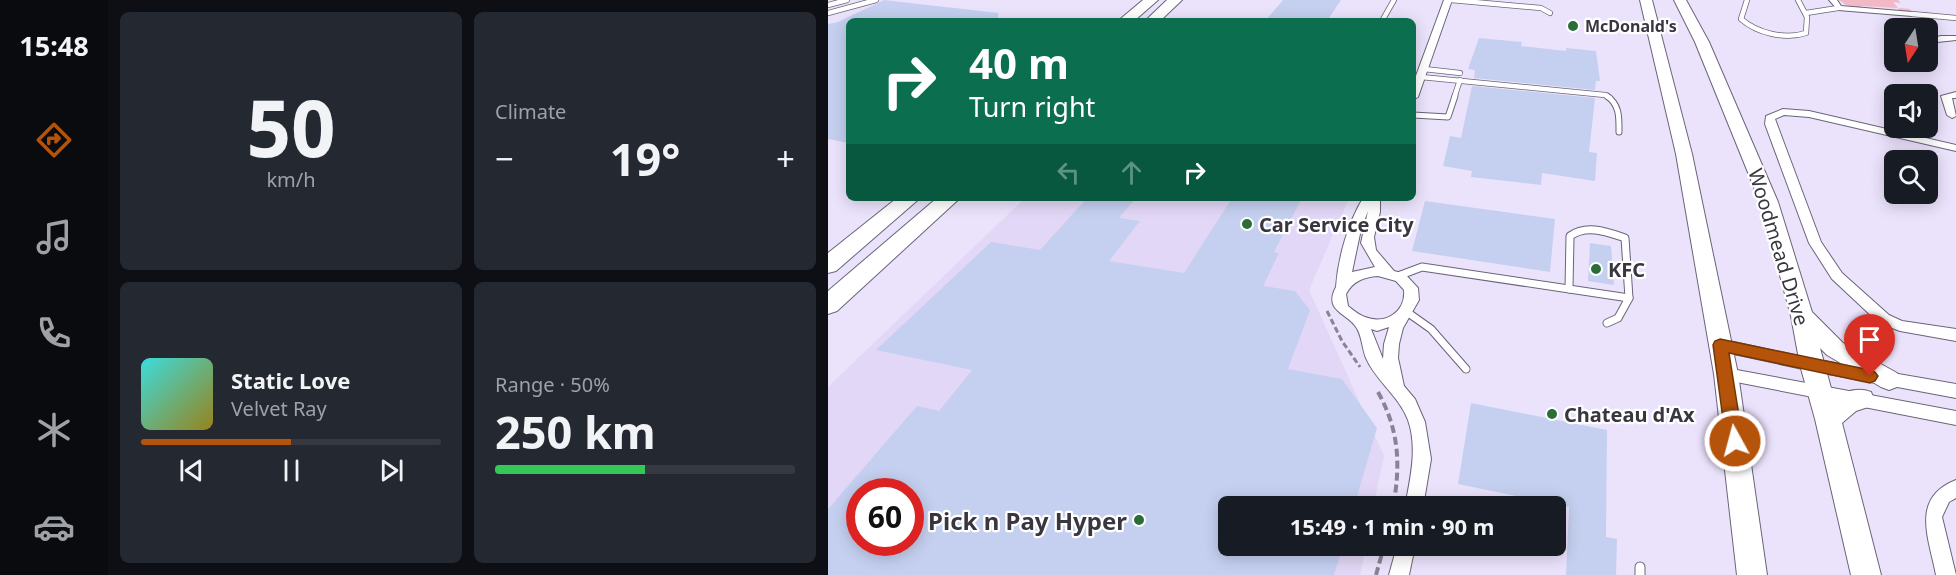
<!DOCTYPE html>
<meta charset="utf-8">
<style>
:root{--surface:#171b24;--page:#242831;--text:#f1f3f6;--muted:#9ea1a6;--line:#363941;--accent:#b45309}
body{margin:0;font-family:"Noto Sans",sans-serif;background:var(--page);color:var(--text);height:100vh;display:flex;flex-direction:column;font-size:22px;white-space:nowrap}
*{box-sizing:border-box;margin:0}
p{font-size:20px;color:var(--muted)}
.icon{flex:none;width:33px;height:33px;fill:none;stroke:currentColor;stroke-width:2;stroke-linecap:round;stroke-linejoin:round}
.map{position:relative;flex:1;overflow:hidden}
.drawer{display:flex;flex-direction:column;gap:12px;padding:12px;background:#0d0f14;width:720px}
.drawer>*{flex:none}
.hud{position:absolute;left:18px;top:18px;width:570px;height:183px;border-radius:9px;box-shadow:0 3px 15px #0003;background:#0b6e4f;color:#fff;overflow:hidden}
.needle{width:39px;rotate:192deg}
.controls{position:absolute;left:1056px;top:18px;display:grid;gap:12px}
.controls a{display:grid;place-items:center;width:54px;height:54px;border-radius:9px;background:var(--surface);box-shadow:0 3px 15px #0003;font-size:30px}
.speed{position:absolute;left:18px;top:478px;display:flex;gap:12px;font-size:30px;font-weight:700;text-align:center}
.speed>*{display:grid;place-content:center;width:78px;height:78px;border-radius:50%;background:var(--surface);box-shadow:0 3px 15px #0003;line-height:1}
.speed .limit{border:9px solid #d22;background:#fff;color:#111}
.pin{position:absolute;display:grid;place-items:center;width:51px;height:51px;color:#fff;margin:-62px -26px;border-radius:50% 50% 50% 0;rotate:-45deg;box-shadow:0 0 6px #0007}
.pin .icon{rotate:45deg}
.me{position:absolute;width:66px;margin:-33px;rotate:353deg;stroke-linejoin:round;filter:drop-shadow(0 0 4px #0008)}
.turn{display:flex;align-items:center;gap:21px;height:126px;padding:0 24px;font-size:27px}
.turn .icon{width:78px;height:78px;stroke-width:2.5}
.turn b{display:block;font-size:42px;line-height:51px}
.lanes{display:flex;align-items:center;height:57px;padding:0 24px;background:#0003;justify-content:center;gap:30px;direction:ltr}
.lanes .off{opacity:.35}
.big{font-size:45px;font-weight:700;line-height:1.1}
.drawer .tile{flex:1;display:flex;flex-direction:column;justify-content:center;gap:9px;min-width:0;padding:0 21px;border-radius:9px;background:var(--page)}
.drawer .dial{align-items:center;gap:0}
.dial b{font-size:78px;line-height:1}
.song{display:flex;align-items:center;gap:18px}
.cover{width:72px;height:72px;border-radius:9px;background:linear-gradient(135deg,hsl(180 70% 55%),hsl(50 70% 35%))}
.played{height:6px;border-radius:3px;background:linear-gradient(90deg,var(--accent) 50%,var(--line) 50%)}
.keys{display:flex;justify-content:space-around;direction:ltr}
.heat{display:flex;justify-content:space-between;align-items:center;font-size:33px;direction:ltr}
.charge{height:9px;border-radius:4px;background:linear-gradient(90deg,#34c759 50%,var(--line) 0)}
.drawer .tiles{flex:1;display:grid;gap:12px;grid-template-columns:repeat(2,1fr)}
.trip{position:absolute;left:390px;top:496px;width:348px;height:60px;border-radius:9px;background:var(--surface);box-shadow:0 3px 15px #0003;font-weight:700;line-height:60px;text-align:center}
main{display:flex;flex:1;min-height:0}
.dock{display:flex;flex-direction:column;width:108px;justify-content:space-around;align-items:center;background:#090b0e;color:var(--muted)}
.dock .icon{width:42px;height:42px}
.dock .current{color:var(--accent)}
.dock b{font-size:27px;color:var(--text)}
.map>svg:first-child{display:block}
.built{fill:#e2d7f6;fill-rule:evenodd}
.green{fill:#f2b8c6}
.building{fill:#c5d0f0;fill-rule:evenodd}
.lines{fill:none;stroke-linecap:round;stroke-linejoin:round}
.lane-far3-casing{stroke:#6b6479;stroke-width:6}
.lane-far2-casing{stroke:#6b6479;stroke-width:7}
.lane-far1-casing{stroke:#6b6479;stroke-width:9}
.lane-casing{stroke:#6b6479;stroke-width:11}
.street-casing{stroke:#6b6479;stroke-width:2}
.primary-casing{stroke:#6b6479;stroke-width:2}
.highway-casing{stroke:#6b6479;stroke-width:2}
.path-far1{stroke:#898495;stroke-width:3;stroke-dasharray:6 3;stroke-linecap:butt}
.path{stroke:#898495;stroke-width:4;stroke-dasharray:8 4;stroke-linecap:butt}
.lane-far3{stroke:#fff;stroke-width:4.5}
.lane-far2{stroke:#fff;stroke-width:5}
.lane-far1{stroke:#fff;stroke-width:7}
.lane{stroke:#fff;stroke-width:9}
.street{fill:#fff;fill-rule:evenodd}
.primary{fill:#fff;fill-rule:evenodd}
.highway{fill:#fff;fill-rule:evenodd}
.route{fill:#b45309;stroke:#753606;stroke-width:1.5}
.poi-dot{fill:#2a6d37;stroke:#fff;stroke-width:2}
.labels{text-anchor:middle;dominant-baseline:central;stroke-width:4.5;stroke-linejoin:round;paint-order:stroke}
.far-poi-label{font-size:16px;font-weight:bold;fill:#393640;stroke:#fff;text-anchor:start}
.poi-label{font-size:20px;font-weight:bold;fill:#393640;stroke:#fff;text-anchor:start}
.street-label{font-size:20px;fill:#393640;stroke:#fff}
.near-poi-label{font-size:24px;font-weight:bold;fill:#393640;stroke:#fff;text-anchor:end}
</style>
<main>
<nav class="dock">
<b>15:48</b>
<svg class="icon current" aria-label="directions" viewBox="0 0 24 24"><path d="M12 3l9 9-9 9-9-9zM9 14v-3h6M13 9l2 2-2 2"/></svg>
<svg class="icon" aria-label="music" viewBox="0 0 24 24"><path d="M9 18V5l10-2v13"/><circle cx="6" cy="18" r="3"/><circle cx="16" cy="16" r="3"/></svg>
<svg class="icon" aria-label="phone" viewBox="0 0 24 24"><path d="M5 4h4l2 5-3 2q2 4 5 5l2-3 5 2v4C11 20 4 13 5 4z"/></svg>
<svg class="icon" aria-label="climate" viewBox="0 0 24 24"><path d="M12 3v18M4 7l16 10M4 17L20 7"/></svg>
<svg class="icon" aria-label="car" viewBox="0 0 24 24"><path d="M5 17H2v-5l4-1 3-4h7l3 4 3 1v5h-3M9 17h6M6 11h13"/><circle cx="7" cy="17" r="2"/><circle cx="17" cy="17" r="2"/></svg>
</nav>
<section class="drawer">
<div class="tiles">
<div class="tile dial"><b>50</b><p>km/h</p></div>
<div class="tile"><p>Climate</p>
<div class="heat"><a>−</a><b class="big">19°</b><a>+</a></div>
</div>
<div class="tile">
<div class="song"><i class="cover"></i><div><b>Static Love</b><p>Velvet Ray</p></div></div>
<div class="played"></div>
<div class="keys"><svg class="icon" aria-label="previous" viewBox="0 0 24 24"><path d="M18 5L8 12l10 7zM5 5v14"/></svg><svg class="icon" aria-label="pause" viewBox="0 0 24 24"><path d="M8 5v14M16 5v14"/></svg><svg class="icon" aria-label="next" viewBox="0 0 24 24"><path d="M6 5l10 7-10 7zM19 5v14"/></svg></div>
</div>
<div class="tile"><p>Range · 50%</p><b class="big">250 km</b><div class="charge"></div></div>
</div>
</section>
<div class="map">
<svg width="1128" height="575" viewBox="0 0 1128 575">
<rect width="100%" height="100%" fill="#ebe3fc"/>
<path class="built" d="M197,198H521L481,290L556,456L545,507H400V546H538L532,575H0V387ZM32,492H82V543H32Z"/>
<path class="green" d="M1011,0H1070L1073,3L1065,2L1070,8L1081,9L1085,12H1073L1070,8L1033,6L1035,9L1018,5Z"/>
<g class="building">
<path d="M56,0L170,13V21H21V143L0,139V24L10,22Z"/>
<path d="M455,0H513L499,21H437Z"/>
<path d="M651,38L694,42L693,46L738,51V48L768,51L772,81H768L767,90L646,78L647,70L640,69Z"/>
<path d="M644,86L767,98L761,152L769,153L767,181L714,173L713,185L643,177L644,171L615,166L622,136L633,138Z"/>
<path d="M259,198H308L291,218L312,221L281,261L356,273L404,198H474L446,252L451,253L435,286L467,291L482,310L460,369L514,379L549,428L526,507H400V546H515L506,575H0V509L89,406L111,411L144,370L48,350L163,242L212,250ZM32,492H82V543H32Z"/>
<path d="M597,201L727,219L722,272L584,251Z"/>
<path d="M762,243L783,246L786,285L760,281Z"/>
<path d="M643,403L779,430L778,537L789,539L788,575H738L741,507L630,484Z"/>
</g>
<g class="lines">
<defs>
<g id="lane-far3">
<path d="M623,0L713,8L722,13"/>
<path d="M919,0L913,19C929,33 957,40 978,33L979,17L970,0"/>
<path d="M0,5L19,0"/>
<path d="M0,13L48,0"/>
<path d="M978,13L1010,8"/>
<path d="M1084,14L1128,18"/>
<path d="M554,21L566,0"/>
<path d="M596,69L632,73"/>
<path d="M593,77L777,95L782,98"/>
<path d="M626,98L632,80"/>
</g>
<g id="lane-far2">
<path d="M779,96C792,105 791,118 791,132"/>
<path d="M585,115L620,117L627,96"/>
</g>
<g id="lane-far1">
<path d="M570,276L594,267L801,298L790,318L779,323"/>
<path d="M741,289L742,236C759,224 779,232 797,238L801,298"/>
<path d="M579,312L603,329L638,369"/>
</g>
<path id="lane" d="M812,567V575"/>
<g id="street">
<path d="M616,0H624L590,97L585,100V84Z"/>
<path d="M1001,0H1009L1013,6L1084,12L1088,14L1084,16L1010,10Z"/>
<path d="M1113,36H1128V40L1100,43V39Z"/>
<path d="M1128,92V98H1124L1128,116L1124,118L1119,115L1113,96Z"/>
<path d="M955,109L981,111L1128,145V151L981,117L956,115L947,119L993,242L1014,273L1061,315L1074,321L1128,329V341L1072,331L1051,323L1004,279L981,243L937,124L938,116Z"/>
<path d="M535,198H552V212L546,237L548,250L566,271L577,274L590,288L591,300L575,328L571,344L570,358L576,386L587,399L597,422L603,459L595,507H577C582,479 590,448 580,420C571,396 548,381 538,358C534,349 534,335 528,327C519,313 495,311 508,287C510,258 520,223 535,198ZM540,211L533,243L547,267L524,272L533,229ZM550,276L568,281L576,290C578,312 557,325 537,317C531,315 525,310 520,306L518,294C525,281 536,277 550,276ZM561,327L556,344L555,359L543,329L549,331Z"/>
<path d="M892,339L984,359L1128,384V398L984,371L892,351L887,349L885,345L887,341Z"/>
<path d="M898,368L1128,411V425L898,380L893,378L890,374L893,370Z"/>
<path d="M1128,480V498L1121,502L1114,517L1128,575H1108C1101,538 1082,498 1128,480Z"/>
<path d="M569,546H587L581,575H561Z"/>
</g>
<g id="primary">
<path d="M812,0H824L864,154L910,374L939,575H909L886,374L848,154Z"/>
<path d="M846,0H858L881,42L950,202L984,312L1015,343L1069,373L1073,380L1069,387L1061,390L1053,387L999,355L992,348L1006,399C1017,391 1030,387 1043,392L1046,399L1043,406L1028,411L1014,423L1053,575H1023L987,419L972,365L963,316L932,202L867,42Z"/>
</g>
<g id="highway">
<path d="M315,0H330L306,21H290Z"/>
<path d="M339,0H354L332,21H317Z"/>
<path d="M69,198H92L8,271L0,273V253Z"/>
<path d="M109,198H132L9,311L0,314V291Z"/>
</g>
</defs>
<use href="#lane-far3" class="lane-far3-casing"/>
<use href="#lane-far2" class="lane-far2-casing"/>
<use href="#lane-far1" class="lane-far1-casing"/>
<use href="#lane" class="lane-casing"/>
<use href="#street" class="street-casing"/>
<use href="#primary" class="primary-casing"/>
<use href="#highway" class="highway-casing"/>
<path class="path-far1" d="M499,311L514,341L532,367"/>
<g class="path">
<path d="M550,392C571,430 573,464 565,507"/>
<path d="M548,575L556,546"/>
</g>
<use href="#lane-far3" class="lane-far3"/>
<use href="#lane-far2" class="lane-far2"/>
<use href="#lane-far1" class="lane-far1"/>
<use href="#lane" class="lane"/>
<use href="#street" class="street"/>
<use href="#primary" class="primary"/>
<use href="#highway" class="highway"/>
</g>
<path class="route" d="M892,339L1042,370L1047,372L1050,376L1047,381L1042,383L901,353L915,441L913,446L907,449L901,446L898,441L885,345L887,341Z"/>
<g class="poi-dot">
<circle cx="745" cy="26" r="6"/>
<circle cx="419" cy="224" r="6"/>
<circle cx="768" cy="269" r="6"/>
<circle cx="724" cy="414" r="6"/>
<circle cx="311" cy="520" r="6"/>
</g>
<g class="labels">
<g class="far-poi-label">
<text x="757" y="26">McDonald's</text>
</g>
<g class="poi-label">
<text x="431" y="224">Car Service City</text>
<text x="780" y="269">KFC</text>
<text x="736" y="414">Chateau d'Ax</text>
</g>
<g class="street-label">
<text transform="translate(951 247) rotate(73)">Woodmead Drive</text>
</g>
<g class="near-poi-label">
<text x="299" y="520">Pick n Pay Hyper</text>
</g>
</g>
</svg>
<div class="controls">
<a><svg class="needle" viewBox="-14 -14 28 28"><path d="M0-13l5 13h-10z" fill="#e53935"/><path d="M0 13l5-13h-10z" fill="#9ea1a6"/></svg></a>
<a><svg class="icon" aria-label="sound" viewBox="0 0 24 24"><path d="M4 9h4l5-4v14l-5-4H4zM17 9q2 3 0 6"/></svg></a>
<a><svg class="icon" aria-label="search" viewBox="0 0 24 24"><circle cx="10" cy="10" r="6"/><path d="M15 15l6 6"/></svg></a>
</div>
<div class="speed"><div class="limit">60</div></div>
<div class="pin" style="left:1042px;top:376px;background:#d93025"><svg class="icon" aria-label="arrive" viewBox="0 0 24 24"><path d="M6 21V4h12l-3 4 3 4H6"/></svg></div>
<svg class="me" style="left:907px;top:441px" viewBox="-20 -20 40 40"><circle r="17" fill="#b45309" stroke="#fff" stroke-width="3"/><path d="M0-11L8 9 0 5-8 9z" fill="#fff"/></svg>
<div class="trip">15:49 · 1 min · 90 m</div>
<div class="hud">
<div class="turn"><svg class="icon" aria-label="right" viewBox="0 0 24 24"><path d="M7 20v-9h11M14 6l5 5-5 5"/></svg><div><b>40 m</b>Turn right</div></div>
<div class="lanes"><svg class="icon off" aria-label="left" viewBox="0 0 24 24"><path d="M17 20v-9H6M10 6l-5 5 5 5"/></svg><svg class="icon off" aria-label="ahead" viewBox="0 0 24 24"><path d="M12 20V5M6 11l6-6 6 6"/></svg><svg class="icon" aria-label="right" viewBox="0 0 24 24"><path d="M7 20v-9h11M14 6l5 5-5 5"/></svg></div>
</div>
</div>
</main>
